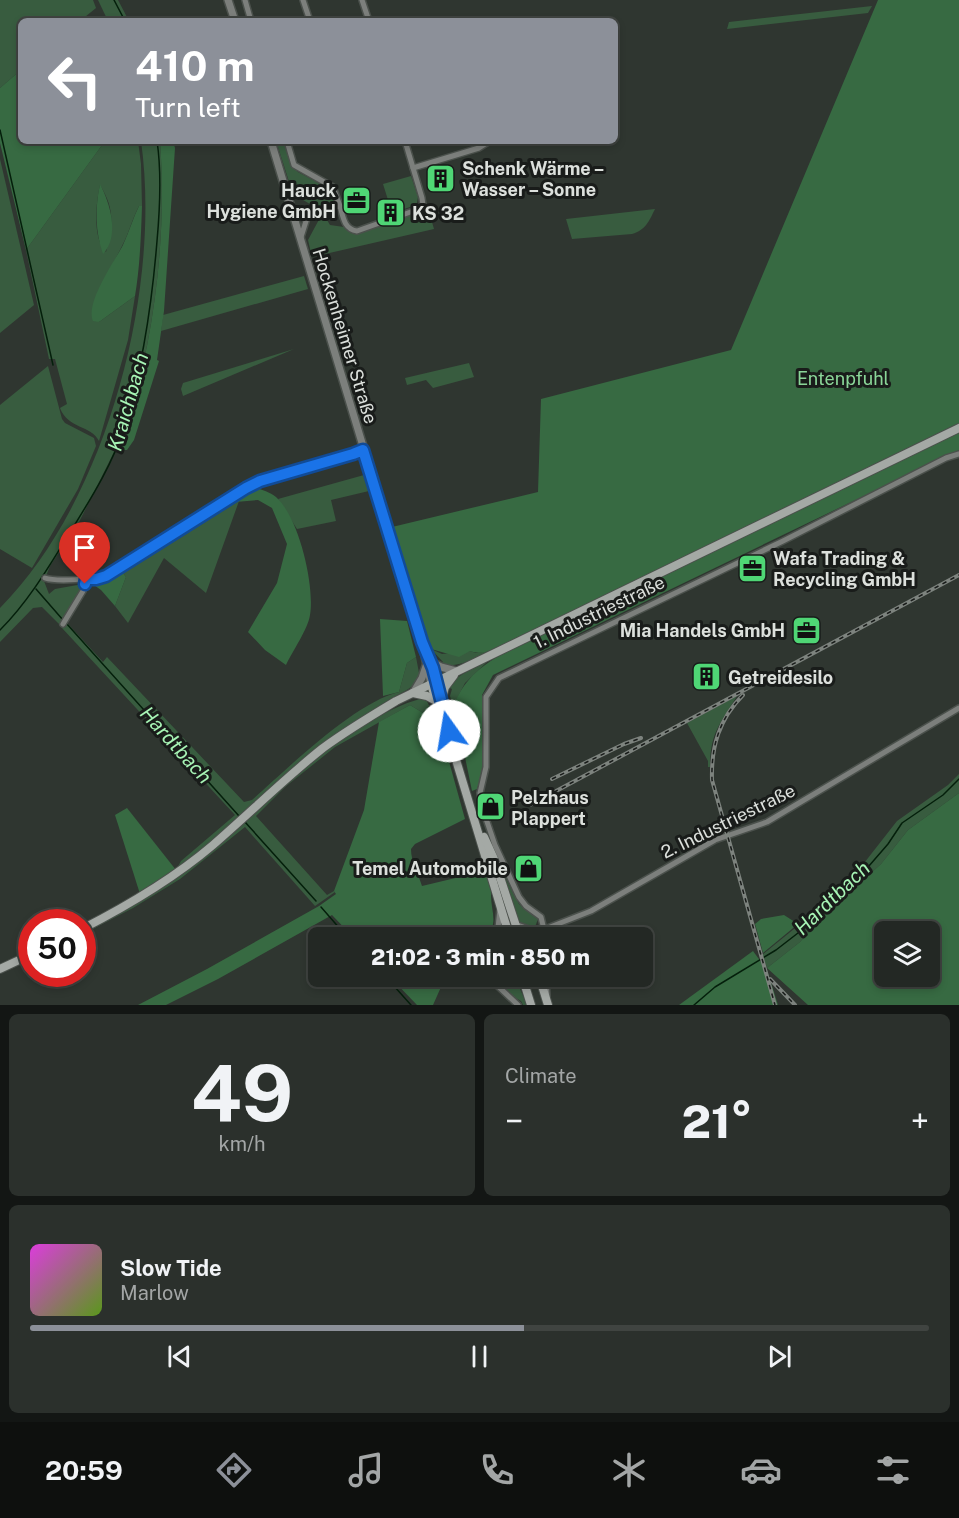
<!DOCTYPE html>
<meta charset="utf-8">
<style>
:root{--surface:#232824;--page:#2b302c;--text:#f1f3f6;--muted:#a3a6a6;--line:#404441;--accent:#8c9099}
body{margin:0;font-family:"Public Sans",sans-serif;background:var(--page);color:var(--text);height:100vh;display:flex;flex-direction:column;font-size:22px;white-space:nowrap}
*{box-sizing:border-box;margin:0}
p{font-size:20px;color:var(--muted)}
.icon{flex:none;width:33px;height:33px;fill:none;stroke:currentColor;stroke-width:2;stroke-linecap:round;stroke-linejoin:round}
.map{position:relative;height:1005px;overflow:hidden}
.drawer{display:flex;flex-direction:column;gap:9px;padding:9px;background:#131614;flex:1}
.drawer>*{flex:none}
.hud{position:absolute;left:18px;top:18px;width:600px;height:126px;border-radius:9px;box-shadow:0 3px 9px #0003,0 0 0 2px var(--line);background:#8c9099;color:#fff;overflow:hidden}
.tools{position:absolute;left:874px;top:921px;display:grid;gap:12px}
.tools a{display:grid;place-items:center;width:66px;height:66px;border-radius:9px;background:var(--surface);box-shadow:0 3px 9px #0003,0 0 0 2px var(--line);font-size:30px}
.speed{position:absolute;left:18px;top:909px;display:flex;gap:12px;font-size:30px;font-weight:700;text-align:center}
.speed>*{display:grid;place-content:center;width:78px;height:78px;border-radius:50%;background:var(--surface);box-shadow:0 3px 9px #0003,0 0 0 2px var(--line);line-height:1}
.speed .limit{border:9px solid #d22;background:#fff;color:#111}
.pin{position:absolute;display:grid;place-items:center;width:51px;height:51px;color:#fff;margin:-62px -26px;border-radius:50% 50% 50% 0;rotate:-45deg;box-shadow:0 0 6px #0007}
.pin .icon{rotate:45deg}
.me{position:absolute;width:66px;margin:-33px;rotate:347deg;stroke-linejoin:round;filter:drop-shadow(0 0 4px #0008)}
.turn{display:flex;align-items:center;gap:21px;height:126px;padding:0 18px;font-size:27px}
.turn .icon{width:78px;height:78px;stroke-width:2.5}
.turn b{display:block;font-size:42px;line-height:51px}
.big{font-size:45px;font-weight:800;line-height:1.1}
.drawer .card{flex:1;display:flex;flex-direction:column;justify-content:center;gap:9px;min-width:0;padding:0 21px;border-radius:9px;background:var(--page)}
.drawer .dial{align-items:center;gap:0}
.dial b{font-size:78px;line-height:1}
.song{display:flex;align-items:center;gap:18px}
.cover{width:72px;height:72px;border-radius:9px;background:linear-gradient(135deg,hsl(300 70% 55%),hsl(90 70% 35%))}
.played{height:6px;border-radius:3px;background:linear-gradient(90deg,var(--accent) 55%,var(--line) 55%)}
.keys{display:flex;justify-content:space-around;direction:ltr}
.heat{display:flex;justify-content:space-between;align-items:center;font-size:33px;direction:ltr}
.drawer .tiles{flex:1;display:grid;gap:9px;grid-template-columns:1fr 1fr}
.card:last-child{grid-column:span 2}
.trip{position:absolute;left:308px;top:927px;width:345px;height:60px;border-radius:9px;background:var(--surface);box-shadow:0 3px 9px #0003,0 0 0 2px var(--line);font-weight:800;line-height:60px;text-align:center}
.tab-bar{display:flex;height:96px;justify-content:space-around;align-items:center;background:#0e100e;color:var(--muted)}
.tab-bar .icon{width:42px;height:42px}
.tab-bar .on{color:var(--accent)}
.tab-bar b{font-size:27px;color:var(--text)}
.map>svg:first-child{display:block}
.green{fill:#385c3f;fill-rule:evenodd}
.forest{fill:#376a42;fill-rule:evenodd}
.lines{fill:none;stroke-linecap:round;stroke-linejoin:round}
.stream{stroke:#041f0b;stroke-width:1.5}
.minor-casing{stroke:#4b514c;stroke-width:8}
.tertiary-casing{stroke:#4b514c;stroke-width:10}
.secondary-casing{stroke:#4b514c;stroke-width:10}
.minor{stroke:#7c7f7c;stroke-width:5}
.tertiary{stroke:#7c7f7c;stroke-width:7}
.secondary{stroke:#a4a9a5;stroke-width:8}
.rail-casing{stroke:#7d837e;stroke-width:4}
.rail{stroke:#191c1a;stroke-width:1.5;stroke-dasharray:4.5;stroke-linecap:butt}
.route-casing{stroke:#114b97;stroke-width:15}
.route{stroke:#1a73e8;stroke-width:10}
.labels{text-anchor:middle;dominant-baseline:central;stroke-width:6;stroke-linejoin:round;paint-order:stroke}
.poi-label{font-size:18px;font-weight:bold;fill:#dce0dc;stroke:#191c1a;text-anchor:start}
.street-label{font-size:18px;fill:#dce0dc;stroke:#191c1a}
.park-label{font-size:18px;fill:#8ad698;stroke:#191c1a}
.water-label{font-size:20px;font-style:italic;fill:#a7f4b5;stroke:#191c1a}
</style>
<div class="map">
<svg width="959" height="1005" viewBox="0 0 959 1005">
<rect width="100%" height="100%" fill="#2f3630"/>
<g class="green">
<path d="M0,0H93L96,8L80,21H21V70L0,88Z"/>
<path d="M98,0H118L129,21H108Z"/>
<path d="M872,6L868,13L727,29L729,22Z"/>
<path d="M105,141H138L141,164L142,206H139C132,219 129,233 122,246C111,268 99,288 92,312L99,322L135,296L128,340L99,441C91,425 68,429 60,408L67,404L55,359H49L26,250ZM100,185C115,209 113,225 106,252C92,238 96,203 100,185Z"/>
<path d="M141,141H160C165,209 160,279 147,346C140,377 130,408 122,438L116,450L114,452L79,522L50,566L44,581L49,594L55,589L83,584C79,599 71,615 59,624L42,607L33,608L0,642V608C107,500 162,290 141,141Z"/>
<path d="M276,141H284L292,166L298,172L330,189L334,202L332,205L320,210L293,194Z"/>
<path d="M0,159L34,305L0,333Z"/>
<path d="M411,176L418,197L417,203L413,206L392,213L383,184Z"/>
<path d="M428,208L434,229L312,257L308,240L322,214L324,215L330,225L344,227L351,233L357,234Z"/>
<path d="M655,209C649,221 646,230 632,234L572,239L566,219Z"/>
<path d="M304,276L308,289L161,331L163,315Z"/>
<path d="M294,349L183,396L181,389L183,383Z"/>
<path d="M469,363L474,377L433,388L426,380L407,385L405,378Z"/>
<path d="M48,366L62,419L65,423L94,438L96,446L78,489L32,568L0,549V405Z"/>
<path d="M364,475L369,491L331,500L336,521L297,529L278,499Z"/>
<path d="M239,501L206,593L164,558L128,623L115,606L126,577L120,569L146,552H156L155,546L224,503Z"/>
<path d="M67,623L103,662L107,657L244,802L252,800C288,768 354,703 399,692L407,663L416,657L420,678C411,690 400,693 387,701C368,713 348,725 330,739C276,780 231,830 176,870L181,861L235,815L62,628Z"/>
<path d="M431,649L442,654L470,651L476,653L490,651C475,658 461,667 443,665V662Z"/>
<path d="M487,662L465,683L453,706L450,696L452,689L448,687C458,674 473,669 487,662Z"/>
<path d="M737,696C721,723 710,732 710,767H708V761L687,723Z"/>
<path d="M426,698C426,702 435,714 438,722L410,705L335,747L285,787L256,816L327,895L334,891L335,892L315,906L245,827L180,879L133,908L83,934V931L170,882L317,756C343,738 395,702 426,698Z"/>
<path d="M959,774V793L908,830L881,864L821,918L800,942L767,968L762,955L805,920L861,867L897,821L948,785Z"/>
<path d="M490,847L519,904L538,919L535,927L519,923L517,921Z"/>
<path d="M492,977H515L527,1005H523L521,1001L512,996Z"/>
</g>
<g class="forest">
<path d="M878,0H959V450L493,675L482,695L484,767L477,789L472,791L460,733L453,706C467,675 481,667 508,650L505,644C494,649 482,656 470,651L459,657L431,649L392,527L538,492L541,399L731,350Z"/>
<path d="M21,70V141H105L26,250L0,143V88Z"/>
<path d="M160,141H173L175,148L164,311L157,360L159,361L134,440L127,450H116L122,438C130,408 140,377 147,346C160,279 165,209 160,141Z"/>
<path d="M100,184C110,203 120,236 103,254C95,232 95,207 100,184Z"/>
<path d="M139,206H142C141,236 140,266 135,296L99,322L93,321C85,303 114,262 123,245C129,232 133,218 139,206Z"/>
<path d="M255,487C262,490 270,492 276,497C299,517 315,586 310,615C308,629 292,652 286,665L265,650L248,632L277,583L287,544L272,508L258,500L224,503L246,490Z"/>
<path d="M120,569L126,577L115,606L101,590L91,583L104,579Z"/>
<path d="M380,619L407,621L416,657L407,663L399,692L383,696Z"/>
<path d="M410,705L438,722L465,819L415,844L411,849C411,862 418,873 422,886L489,870C491,879 491,886 491,895C491,912 499,923 486,937H353L332,915L218,979L166,1005H138L207,969L319,906L336,894L334,891L364,810L379,722Z"/>
<path d="M959,793V1005H808L767,968L800,942L821,918L881,864L908,830ZM885,932H930V976H885Z"/>
<path d="M127,808L176,870L140,894L115,815Z"/>
<path d="M784,915L798,924L763,953L755,924L761,919Z"/>
<path d="M753,951L767,970L778,1005H679Z"/>
<path d="M445,977C454,980 472,976 484,977L485,979L441,987L433,1005H417L390,977Z"/>
</g>
<g class="lines">
<g class="stream">
<path d="M114,0L125,21"/>
<path d="M0,130L53,365"/>
<path d="M36,589L63,620"/>
<path d="M66,623L239,816"/>
<path d="M0,630C28,602 48,568 69,534C90,500 113,464 125,425C143,365 152,303 157,241C160,208 162,174 157,141"/>
<path d="M245,822L316,901"/>
<path d="M321,907L348,938"/>
<path d="M385,976L411,1005"/>
<path d="M694,1005L715,987L776,950L798,933L862,874L888,844L902,823L943,795L959,779"/>
</g>
<defs>
<g id="minor">
<path d="M245,0L251,21"/>
<path d="M303,0L310,21"/>
<path d="M362,0L369,21"/>
<path d="M287,141L294,165L333,187L340,206L294,217"/>
<path d="M413,168L479,148L490,141"/>
<path d="M340,206C343,217 344,229 357,231L419,209L423,205L422,198L405,141"/>
<path d="M301,237L307,218"/>
<path d="M45,578C56,582 94,579 106,576L246,487L288,472L353,454L363,449"/>
<path d="M63,624L83,591L86,579"/>
<path d="M515,924L534,931"/>
<path d="M494,938L498,928L500,909"/>
<path d="M511,938L545,929L591,911L715,840L767,822L959,708"/>
<path d="M546,938L541,917L526,906L519,897L495,845L483,810L480,793L486,767V697L499,678L783,541L946,458L959,454"/>
<path d="M487,976L518,1005"/>
<path d="M546,976L547,996"/>
</g>
<g id="tertiary">
<path d="M228,0L235,21"/>
<path d="M271,141L422,642L431,684"/>
<path d="M425,647L437,681"/>
<path d="M431,662L441,667L456,671"/>
<path d="M413,693L422,678L426,666"/>
</g>
<g id="secondary">
<path d="M437,681L453,750L510,938"/>
<path d="M431,684L436,701L442,710"/>
<path d="M413,693L427,696L436,701"/>
<path d="M442,698L445,687L454,675"/>
<path d="M484,837L494,859L520,938"/>
<path d="M82,929C129,905 173,879 213,845C250,813 285,778 323,748C346,731 371,716 396,701L959,428"/>
<path d="M0,969L32,954"/>
<path d="M522,976L531,1005"/>
<path d="M539,976L548,1005"/>
</g>
</defs>
<use href="#minor" class="minor-casing"/>
<use href="#tertiary" class="tertiary-casing"/>
<use href="#secondary" class="secondary-casing"/>
<use href="#minor" class="minor"/>
<use href="#tertiary" class="tertiary"/>
<use href="#secondary" class="secondary"/>
<defs>
<g id="rail">
<path d="M743,695C719,719 711,747 712,780L775,1005"/>
<path d="M552,779L624,744L641,738"/>
<path d="M530,805L959,575"/>
<path d="M770,979L795,1005"/>
</g>
</defs>
<use href="#rail" class="rail-casing"/>
<use href="#rail" class="rail"/>
</g>
<g class="lines">
<defs>
<path id="route" d="M85,584L86,579H96L106,576L246,488L260,481L353,454L363,450L422,642L433,668L449,731"/>
</defs>
<use href="#route" class="route-casing"/>
<use href="#route" class="route"/>
</g>
<defs>
<symbol id="building-square" viewBox="-11 -11 22 22"><rect x="-9" y="-9" width="18" height="18" rx="4" fill="#4fd675" stroke="#191c1a"/><path d="M-4-6H4V6H1V3H-1V6H-4ZM-2.5-4.3h1.7v1.8h-1.7ZM.8-4.3h1.7v1.8H.8ZM-2.5-1h1.7V.8h-1.7ZM.8-1h1.7V.8H.8Z" fill="#111"/></symbol>
<symbol id="office-square" viewBox="-11 -11 22 22"><rect x="-9" y="-9" width="18" height="18" rx="4" fill="#4fd675" stroke="#191c1a"/><path d="M-6-3h4V-5.5h4V-3h4V5H-6ZM-1-4.5V-3h2v-1.5ZM-6 0V1H6V0Z" fill="#111"/></symbol>
<symbol id="shop-square" viewBox="-11 -11 22 22"><rect x="-9" y="-9" width="18" height="18" rx="4" fill="#4fd675" stroke="#191c1a"/><path d="M-5-2.5h2.3a2.7 3.5 0 0 1 5.4 0H5L5.5 6h-11ZM-1.5-2.5h3a1.5 2.3 0 0 0-3 0Z" fill="#111"/></symbol>
</defs>
<g fill-rule="evenodd">
<use href="#building-square" x="424" y="162" width="33" height="33"/>
<use href="#office-square" x="340" y="184" width="33" height="33"/>
<use href="#building-square" x="374" y="196" width="33" height="33"/>
<use href="#office-square" x="736" y="552" width="33" height="33"/>
<use href="#office-square" x="790" y="614" width="33" height="33"/>
<use href="#building-square" x="690" y="660" width="33" height="33"/>
<use href="#shop-square" x="474" y="790" width="33" height="33"/>
<use href="#shop-square" x="512" y="852" width="33" height="33"/>
</g>
<g class="labels">
<g class="poi-label">
<text x="462" y="168">Schenk Wärme –<tspan x="462" dy="21">Wasser – Sonne</tspan></text>
<text x="336" y="190" text-anchor="end">Hauck<tspan x="336" dy="21">Hygiene GmbH</tspan></text>
<text x="412" y="213">KS 32</text>
<text x="773" y="558">Wafa Trading &amp;<tspan x="773" dy="21">Recycling GmbH</tspan></text>
<text x="785" y="630" text-anchor="end">Mia Handels GmbH</text>
<text x="728" y="677">Getreidesilo</text>
<text x="511" y="797">Pelzhaus<tspan x="511" dy="21">Plappert</tspan></text>
<text x="508" y="868" text-anchor="end">Temel Automobile</text>
</g>
<g class="street-label">
<text transform="translate(345 336) rotate(73)">Hockenheimer Straße</text>
<text transform="translate(599 612) rotate(-26)">1. Industriestraße</text>
<text transform="translate(728 821) rotate(-26)">2. Industriestraße</text>
</g>
<g class="park-label">
<text x="843" y="378">Entenpfuhl</text>
</g>
<g class="water-label">
<text transform="translate(128 402) rotate(-74)">Kraichbach</text>
<text transform="translate(176 745) rotate(48)">Hardtbach</text>
<text transform="translate(832 898) rotate(-44)">Hardtbach</text>
</g>
</g>
</svg>
<div class="tools">
<a><svg class="icon" aria-label="layers" viewBox="0 0 24 24"><path d="M12 4l9 5-9 5-9-5zM3 14l9 5 9-5"/></svg></a>
</div>
<div class="speed"><div class="limit">50</div></div>
<div class="pin" style="left:85px;top:584px;background:#d93025"><svg class="icon" aria-label="arrive" viewBox="0 0 24 24"><path d="M6 21V4h12l-3 4 3 4H6"/></svg></div>
<svg class="me" style="left:449px;top:731px" viewBox="-20 -20 40 40"><circle r="19" fill="#fff"/><path d="M0-13L10 11 0 6-10 11z" fill="#1a73e8"/></svg>
<div class="trip">21:02 · 3 min · 850 m</div>
<div class="hud">
<div class="turn"><svg class="icon" aria-label="left" viewBox="0 0 24 24"><path d="M17 20v-9H6M10 6l-5 5 5 5"/></svg><div><b>410 m</b>Turn left</div></div>
</div>
</div>
<section class="drawer">
<div class="tiles">
<div class="card dial"><b>49</b><p>km/h</p></div>
<div class="card"><p>Climate</p>
<div class="heat"><a>−</a><b class="big">21°</b><a>+</a></div>
</div>
<div class="card">
<div class="song"><i class="cover"></i><div><b>Slow Tide</b><p>Marlow</p></div></div>
<div class="played"></div>
<div class="keys"><svg class="icon" aria-label="previous" viewBox="0 0 24 24"><path d="M18 5L8 12l10 7zM5 5v14"/></svg><svg class="icon" aria-label="pause" viewBox="0 0 24 24"><path d="M8 5v14M16 5v14"/></svg><svg class="icon" aria-label="next" viewBox="0 0 24 24"><path d="M6 5l10 7-10 7zM19 5v14"/></svg></div>
</div>
</div>
</section>
<nav class="tab-bar">
<b>20:59</b>
<svg class="icon on" aria-label="directions" viewBox="0 0 24 24"><path d="M12 3l9 9-9 9-9-9zM9 14v-3h6M13 9l2 2-2 2"/></svg>
<svg class="icon" aria-label="music" viewBox="0 0 24 24"><path d="M9 18V5l10-2v13"/><circle cx="6" cy="18" r="3"/><circle cx="16" cy="16" r="3"/></svg>
<svg class="icon" aria-label="phone" viewBox="0 0 24 24"><path d="M5 4h4l2 5-3 2q2 4 5 5l2-3 5 2v4C11 20 4 13 5 4z"/></svg>
<svg class="icon" aria-label="climate" viewBox="0 0 24 24"><path d="M12 3v18M4 7l16 10M4 17L20 7"/></svg>
<svg class="icon" aria-label="car" viewBox="0 0 24 24"><path d="M5 17H2v-5l4-1 3-4h7l3 4 3 1v5h-3M9 17h6M6 11h13"/><circle cx="7" cy="17" r="2"/><circle cx="17" cy="17" r="2"/></svg>
<svg class="icon" aria-label="filters" viewBox="0 0 24 24"><path d="M4 7h16M4 17h16"/><circle cx="9" cy="7" r="2"/><circle cx="15" cy="17" r="2"/></svg>
</nav>
